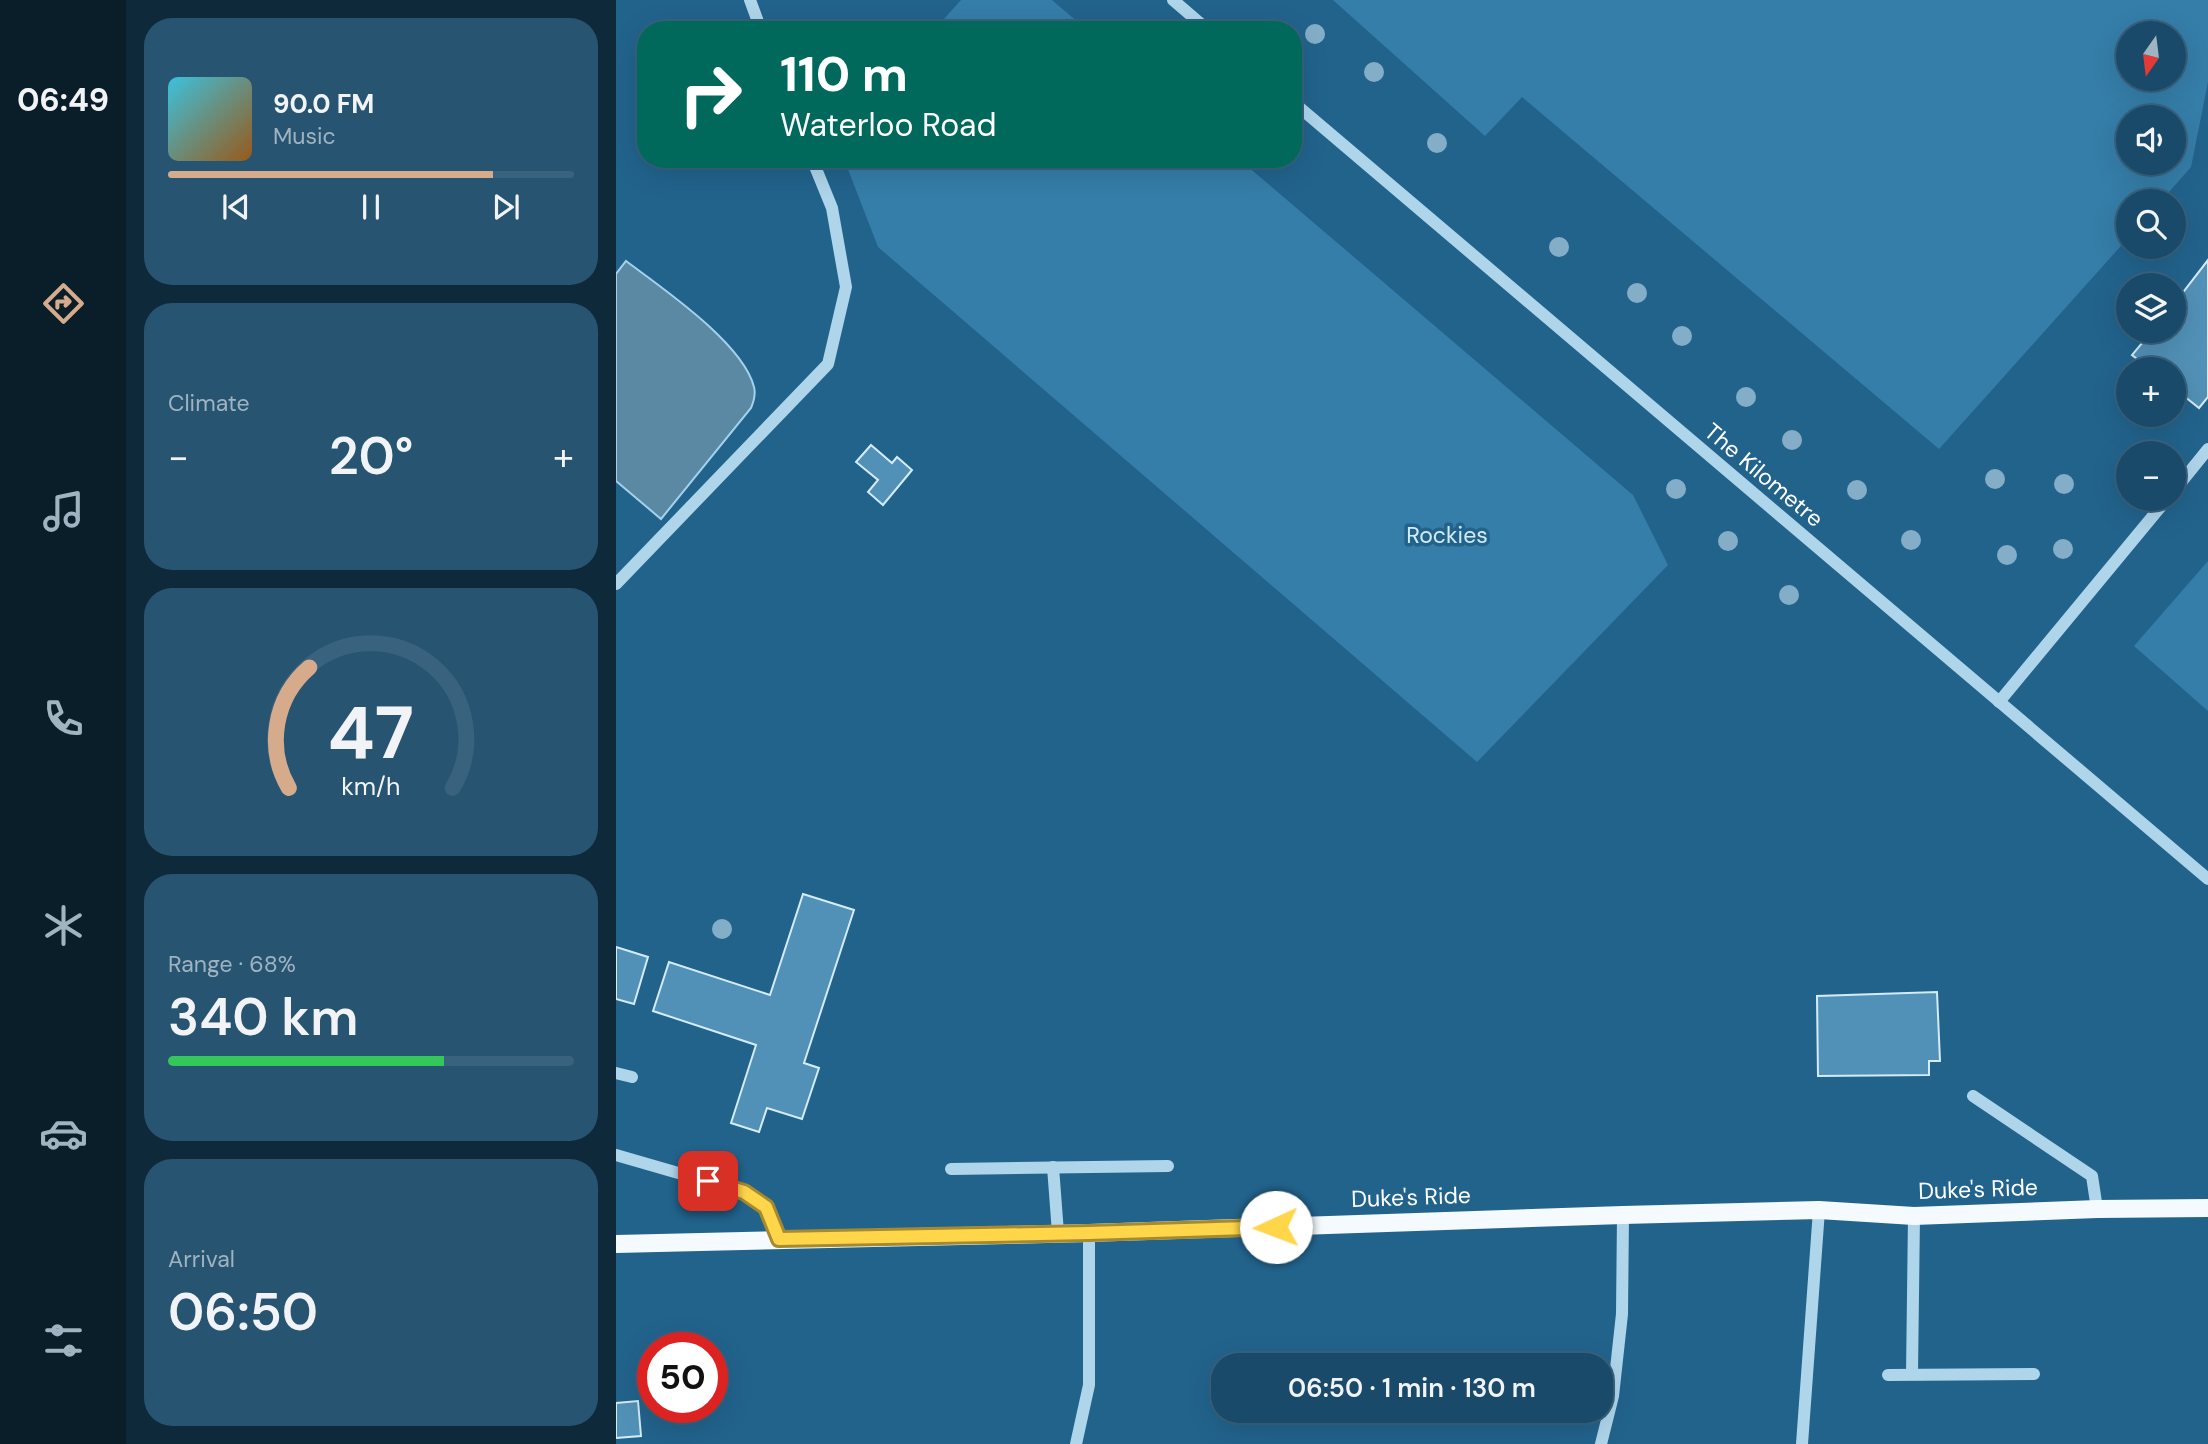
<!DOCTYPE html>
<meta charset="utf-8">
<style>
:root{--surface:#1a4a69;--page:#275471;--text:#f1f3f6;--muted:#9fb3c0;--line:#38627d;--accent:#d6ab8b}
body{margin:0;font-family:"DM Sans",sans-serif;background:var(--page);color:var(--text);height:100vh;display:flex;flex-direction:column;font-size:26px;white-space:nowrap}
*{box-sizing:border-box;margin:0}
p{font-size:23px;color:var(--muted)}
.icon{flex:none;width:38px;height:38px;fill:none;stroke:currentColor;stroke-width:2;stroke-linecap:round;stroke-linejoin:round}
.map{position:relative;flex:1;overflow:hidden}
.drawer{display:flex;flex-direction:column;gap:18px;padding:18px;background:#0e293a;width:490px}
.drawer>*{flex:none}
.banner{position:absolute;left:21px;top:21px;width:665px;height:147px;border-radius:28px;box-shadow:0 7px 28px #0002,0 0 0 2px var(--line);background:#00695c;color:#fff;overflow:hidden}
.needle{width:46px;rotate:194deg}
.fabs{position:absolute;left:1500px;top:21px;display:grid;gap:14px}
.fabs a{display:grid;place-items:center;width:70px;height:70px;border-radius:50%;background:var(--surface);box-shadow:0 7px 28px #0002,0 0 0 2px var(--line);font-size:35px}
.speed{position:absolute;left:21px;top:1332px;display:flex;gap:14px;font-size:35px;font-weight:700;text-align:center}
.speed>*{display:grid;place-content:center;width:91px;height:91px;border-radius:50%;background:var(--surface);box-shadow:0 7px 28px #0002,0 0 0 2px var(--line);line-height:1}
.speed .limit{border:10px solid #d22;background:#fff;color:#111}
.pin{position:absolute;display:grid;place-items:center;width:60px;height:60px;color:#fff;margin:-30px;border-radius:14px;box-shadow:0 4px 10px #0006}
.me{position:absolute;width:77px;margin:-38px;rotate:268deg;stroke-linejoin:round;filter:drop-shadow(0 0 5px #0008)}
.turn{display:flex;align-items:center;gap:24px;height:147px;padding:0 28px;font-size:32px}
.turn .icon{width:91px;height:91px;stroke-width:2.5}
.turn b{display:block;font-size:49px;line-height:60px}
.big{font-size:52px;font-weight:600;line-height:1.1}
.drawer .card{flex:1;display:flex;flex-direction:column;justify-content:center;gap:10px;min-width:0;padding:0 24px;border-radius:28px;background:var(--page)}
.drawer .dial{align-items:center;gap:0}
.dial svg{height:182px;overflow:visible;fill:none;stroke:var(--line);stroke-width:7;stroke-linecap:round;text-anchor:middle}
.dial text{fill:var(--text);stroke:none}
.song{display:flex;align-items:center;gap:21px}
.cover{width:84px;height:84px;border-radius:10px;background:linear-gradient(135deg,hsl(190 70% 55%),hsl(30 70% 35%))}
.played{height:7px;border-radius:4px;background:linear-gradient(90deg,var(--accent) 80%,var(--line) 80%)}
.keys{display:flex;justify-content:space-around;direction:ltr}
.heat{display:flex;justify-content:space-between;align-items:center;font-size:38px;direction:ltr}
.charge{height:10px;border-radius:5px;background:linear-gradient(90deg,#34c759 68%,var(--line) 0)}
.trip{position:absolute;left:595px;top:1353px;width:402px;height:70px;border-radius:28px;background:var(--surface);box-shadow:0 7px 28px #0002,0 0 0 2px var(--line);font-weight:600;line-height:70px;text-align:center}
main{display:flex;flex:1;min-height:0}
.tab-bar{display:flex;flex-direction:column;width:126px;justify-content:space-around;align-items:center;background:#0a1e2a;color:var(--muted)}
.tab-bar .icon{width:49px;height:49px}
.tab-bar .active{color:var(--accent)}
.tab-bar b{font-size:32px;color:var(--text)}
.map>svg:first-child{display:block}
.green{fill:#357ea9;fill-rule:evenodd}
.water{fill:#5b88a3;stroke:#a3d2ec;stroke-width:2}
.building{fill:#5291b7;stroke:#d4ebf8;stroke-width:2}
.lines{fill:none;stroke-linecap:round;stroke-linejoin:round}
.minor{stroke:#afd5eb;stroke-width:12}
.major{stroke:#f4fafe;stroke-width:18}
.tree{fill:#84aec7}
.route-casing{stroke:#a68a30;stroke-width:18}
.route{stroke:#ffd54a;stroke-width:12}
.labels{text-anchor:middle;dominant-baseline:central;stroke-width:7;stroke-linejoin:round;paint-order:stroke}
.street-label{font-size:23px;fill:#fff;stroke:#22638c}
.park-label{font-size:23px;fill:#d4ebf8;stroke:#22638c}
</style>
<main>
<nav class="tab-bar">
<b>06:49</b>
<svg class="icon active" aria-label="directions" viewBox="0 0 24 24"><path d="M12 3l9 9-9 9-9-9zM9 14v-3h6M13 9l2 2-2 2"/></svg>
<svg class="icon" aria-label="music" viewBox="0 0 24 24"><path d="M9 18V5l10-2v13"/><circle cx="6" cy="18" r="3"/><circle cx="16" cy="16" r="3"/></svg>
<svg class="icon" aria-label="phone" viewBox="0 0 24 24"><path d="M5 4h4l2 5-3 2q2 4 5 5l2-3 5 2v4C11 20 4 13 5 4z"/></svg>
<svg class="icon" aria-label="climate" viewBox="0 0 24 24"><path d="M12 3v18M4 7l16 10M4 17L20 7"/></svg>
<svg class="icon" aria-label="car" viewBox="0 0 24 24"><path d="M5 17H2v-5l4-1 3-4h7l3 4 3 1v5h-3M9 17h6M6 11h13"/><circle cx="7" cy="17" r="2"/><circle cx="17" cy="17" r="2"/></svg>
<svg class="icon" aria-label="filters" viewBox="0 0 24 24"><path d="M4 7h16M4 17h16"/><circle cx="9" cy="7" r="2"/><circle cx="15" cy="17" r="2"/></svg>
</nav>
<section class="drawer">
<div class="card">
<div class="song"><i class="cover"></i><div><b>90.0 FM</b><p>Music</p></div></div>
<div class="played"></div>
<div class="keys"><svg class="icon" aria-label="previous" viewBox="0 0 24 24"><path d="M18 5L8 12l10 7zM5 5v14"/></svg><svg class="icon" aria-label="pause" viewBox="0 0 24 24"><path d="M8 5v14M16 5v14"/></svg><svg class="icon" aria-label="next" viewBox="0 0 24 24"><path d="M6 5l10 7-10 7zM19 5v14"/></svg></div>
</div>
<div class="card"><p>Climate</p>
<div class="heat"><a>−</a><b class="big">20°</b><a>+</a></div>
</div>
<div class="card dial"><svg viewBox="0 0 100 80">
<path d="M14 69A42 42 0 1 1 86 69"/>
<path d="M14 69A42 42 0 0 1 23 16" stroke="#d6ab8b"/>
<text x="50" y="56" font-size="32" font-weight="700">47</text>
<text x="50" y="72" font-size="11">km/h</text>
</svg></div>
<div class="card"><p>Range · 68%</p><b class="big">340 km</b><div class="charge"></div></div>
<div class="card"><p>Arrival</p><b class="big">06:50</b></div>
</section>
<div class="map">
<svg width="1592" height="1444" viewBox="0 0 1592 1444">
<rect width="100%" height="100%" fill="#22638c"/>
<g class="green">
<path d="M345,0H436L471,30H318Z"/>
<path d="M717,0H1592V82L1575,167L1545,201H1512V238L1323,449L906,97L869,136ZM1512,33H1558V79H1512ZM1512,117H1558V163H1512Z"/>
<path d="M228,159H623L1017,495L1052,565L861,762L262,247Z"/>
<path d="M1592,561V711L1518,646Z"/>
</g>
<path class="water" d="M10,261C46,288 127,343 138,387C140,395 138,401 135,408L45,519L0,481V274Z"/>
<g class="building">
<path d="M1592,260V397L1583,408L1558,388V369H1534L1516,355L1536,331H1558V304Z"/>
<path d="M255,445L276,463L281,457L296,470L267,505L252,492L262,480L240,462Z"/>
<path d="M187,894L238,910L188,1063L203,1068L186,1119L151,1108L143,1132L115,1123L140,1045L37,1011L53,962L154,995Z"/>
<path d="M0,947L32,957L18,1004L0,999Z"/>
<path d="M1321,992L1324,1061H1313V1075L1202,1076L1201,996Z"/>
<path d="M22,1401L25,1436L0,1438V1403Z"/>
</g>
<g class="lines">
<g class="minor">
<path d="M134,0L145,30"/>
<path d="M557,0L592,30"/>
<path d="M677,102L1592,879"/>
<path d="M1558,491L1592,449"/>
<path d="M0,584L212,364L230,287L216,208L196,159"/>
<path d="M1383,702L1551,499"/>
<path d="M0,1073L16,1077"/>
<path d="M1357,1096L1476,1176L1481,1209"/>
<path d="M0,1155L128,1192L150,1207L163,1239"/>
<path d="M437,1167L442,1233"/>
<path d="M335,1169L552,1166"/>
<path d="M1296,1374L1298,1216"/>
<path d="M1272,1375L1418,1374"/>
<path d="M460,1444L473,1385V1233"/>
<path d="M985,1444L997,1396L1006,1314L1007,1215"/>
<path d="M1186,1444L1203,1210"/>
</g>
<path class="major" d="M0,1244L473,1233L1007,1215L1203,1210L1298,1216L1481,1209L1592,1208"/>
</g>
<g class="tree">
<circle cx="699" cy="34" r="10"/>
<circle cx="758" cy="72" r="10"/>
<circle cx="821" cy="143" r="10"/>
<circle cx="943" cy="247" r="10"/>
<circle cx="1021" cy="293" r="10"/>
<circle cx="1066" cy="336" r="10"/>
<circle cx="1130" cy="397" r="10"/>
<circle cx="1176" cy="440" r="10"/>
<circle cx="1379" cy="479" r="10"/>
<circle cx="1448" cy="484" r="10"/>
<circle cx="1060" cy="489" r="10"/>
<circle cx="1241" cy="490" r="10"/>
<circle cx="1295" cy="540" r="10"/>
<circle cx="1112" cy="541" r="10"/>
<circle cx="1447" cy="549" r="10"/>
<circle cx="1391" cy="555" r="10"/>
<circle cx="1173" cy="595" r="10"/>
<circle cx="106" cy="929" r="10"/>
</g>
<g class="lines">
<defs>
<path id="route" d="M92,1181L128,1192L150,1207L163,1239L473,1233L660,1227"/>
</defs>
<use href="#route" class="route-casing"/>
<use href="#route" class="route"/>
</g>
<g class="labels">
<g class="street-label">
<text transform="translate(1148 475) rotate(40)">The Kilometre</text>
<text transform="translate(1362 1189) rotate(-2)">Duke's Ride</text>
<text transform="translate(795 1197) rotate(-2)">Duke's Ride</text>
</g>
<g class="park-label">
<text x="831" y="535">Rockies</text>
</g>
</g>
</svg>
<div class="fabs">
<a><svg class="needle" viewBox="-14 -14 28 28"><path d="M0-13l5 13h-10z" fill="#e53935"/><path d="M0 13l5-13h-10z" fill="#9fb3c0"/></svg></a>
<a><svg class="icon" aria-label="sound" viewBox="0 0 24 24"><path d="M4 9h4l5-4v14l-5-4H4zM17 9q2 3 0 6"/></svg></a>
<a><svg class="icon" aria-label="search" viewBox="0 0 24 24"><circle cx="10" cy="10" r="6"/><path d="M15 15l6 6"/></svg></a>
<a><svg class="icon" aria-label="layers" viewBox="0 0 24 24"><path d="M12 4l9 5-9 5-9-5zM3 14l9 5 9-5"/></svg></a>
<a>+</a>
<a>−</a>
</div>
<div class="speed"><div class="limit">50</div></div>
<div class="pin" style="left:92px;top:1181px;background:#d93025"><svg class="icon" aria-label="arrive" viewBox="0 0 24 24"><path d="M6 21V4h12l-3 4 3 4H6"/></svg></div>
<svg class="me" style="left:660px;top:1227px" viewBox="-20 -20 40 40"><circle r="19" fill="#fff"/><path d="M0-13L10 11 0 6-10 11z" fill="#ffd54a"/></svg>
<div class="trip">06:50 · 1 min · 130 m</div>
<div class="banner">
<div class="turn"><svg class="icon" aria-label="right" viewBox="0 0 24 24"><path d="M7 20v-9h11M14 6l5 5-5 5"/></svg><div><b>110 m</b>Waterloo Road</div></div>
</div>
</div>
</main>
